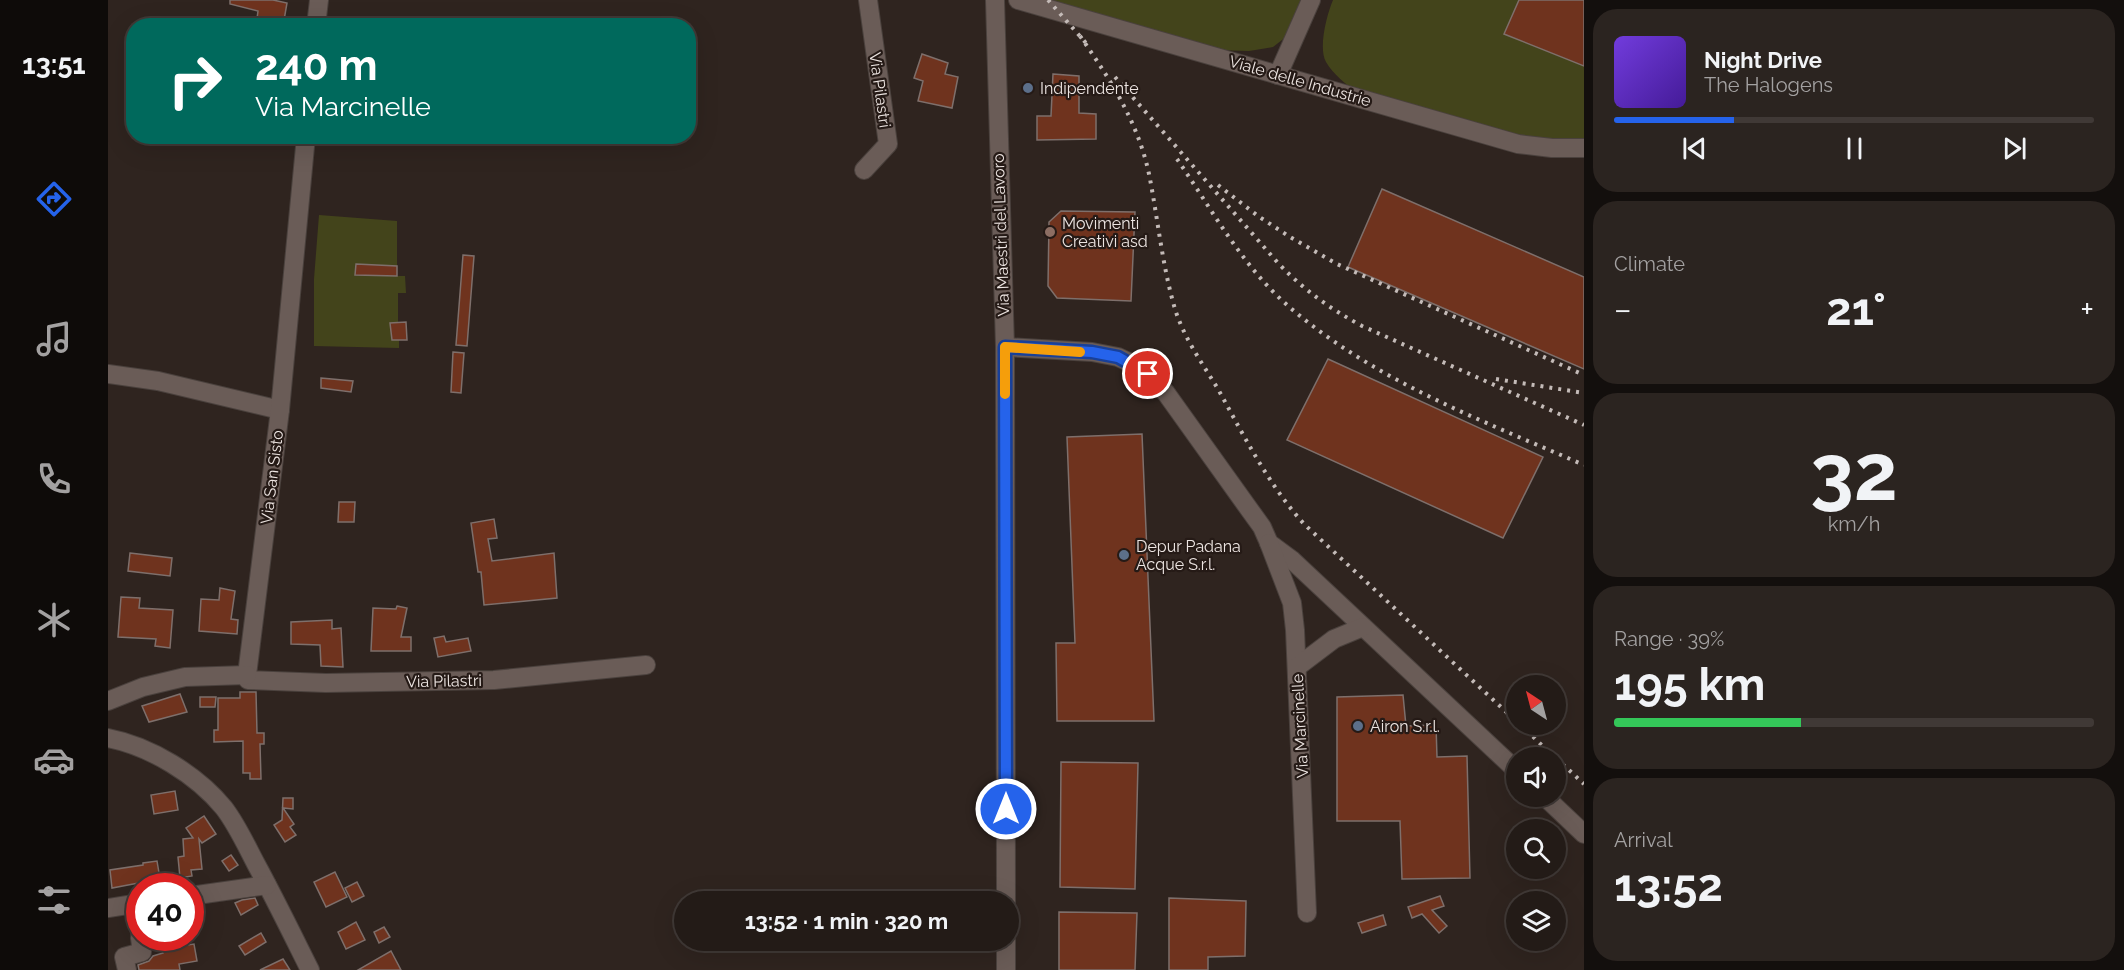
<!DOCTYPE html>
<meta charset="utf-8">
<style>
:root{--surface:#231b17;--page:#2b2420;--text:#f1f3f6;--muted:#a3a1a1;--line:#403936;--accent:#2563eb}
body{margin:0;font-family:Raleway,sans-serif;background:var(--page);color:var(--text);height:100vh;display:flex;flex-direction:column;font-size:22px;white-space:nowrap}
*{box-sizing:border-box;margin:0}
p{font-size:20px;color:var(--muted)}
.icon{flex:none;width:33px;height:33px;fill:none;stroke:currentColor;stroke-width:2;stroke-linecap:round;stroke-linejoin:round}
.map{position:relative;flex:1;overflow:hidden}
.sheet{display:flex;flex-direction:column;gap:9px;padding:9px;background:#130f0d;width:540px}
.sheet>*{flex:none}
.banner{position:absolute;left:18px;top:18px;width:570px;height:126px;border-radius:24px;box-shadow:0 6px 24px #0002,0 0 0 2px var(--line);background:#00695c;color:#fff;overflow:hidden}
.needle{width:39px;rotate:324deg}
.fabs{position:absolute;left:1398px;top:675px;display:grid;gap:12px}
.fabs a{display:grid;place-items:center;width:60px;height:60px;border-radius:50%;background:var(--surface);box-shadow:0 6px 24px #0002,0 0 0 2px var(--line);font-size:30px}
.speed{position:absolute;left:18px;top:873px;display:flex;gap:12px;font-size:30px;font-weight:700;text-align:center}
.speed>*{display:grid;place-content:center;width:78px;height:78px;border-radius:50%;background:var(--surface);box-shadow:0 6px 24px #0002,0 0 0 2px var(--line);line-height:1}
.speed .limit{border:9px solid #d22;background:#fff;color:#111}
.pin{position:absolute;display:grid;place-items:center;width:51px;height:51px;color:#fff;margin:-26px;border:3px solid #fff;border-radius:50%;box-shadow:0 2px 6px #0007}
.me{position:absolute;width:66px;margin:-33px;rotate:0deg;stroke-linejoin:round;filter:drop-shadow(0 0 4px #0008)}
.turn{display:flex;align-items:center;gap:21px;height:126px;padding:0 30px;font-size:27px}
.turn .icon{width:78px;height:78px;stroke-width:2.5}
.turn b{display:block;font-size:42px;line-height:51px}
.big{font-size:45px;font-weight:700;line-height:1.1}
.sheet .tile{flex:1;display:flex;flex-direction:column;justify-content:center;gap:9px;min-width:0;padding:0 21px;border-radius:24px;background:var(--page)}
.sheet .dial{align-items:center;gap:0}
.dial b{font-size:78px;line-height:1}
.song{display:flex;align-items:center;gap:18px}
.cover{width:72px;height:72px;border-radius:9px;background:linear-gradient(135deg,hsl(260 70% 55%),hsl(260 70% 35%))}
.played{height:6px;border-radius:3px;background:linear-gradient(90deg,var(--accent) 25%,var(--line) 25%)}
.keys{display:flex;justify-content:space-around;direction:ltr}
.heat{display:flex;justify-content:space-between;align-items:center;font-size:33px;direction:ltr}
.charge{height:9px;border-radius:4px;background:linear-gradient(90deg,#34c759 39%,var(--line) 0)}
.trip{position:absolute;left:566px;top:891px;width:345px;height:60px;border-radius:30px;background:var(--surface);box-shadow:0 6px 24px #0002,0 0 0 2px var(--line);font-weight:700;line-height:60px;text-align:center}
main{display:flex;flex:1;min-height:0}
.menu{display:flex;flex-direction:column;width:108px;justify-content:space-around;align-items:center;background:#0e0b09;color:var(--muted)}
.menu .icon{width:42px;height:42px}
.menu .selected{color:var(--accent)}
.menu b{font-size:27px;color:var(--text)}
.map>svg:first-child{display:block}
.green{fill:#43441b}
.building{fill:#6f331e;stroke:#7e6f6b;stroke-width:1.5}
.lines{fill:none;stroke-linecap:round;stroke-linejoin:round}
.minor-casing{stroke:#4a413d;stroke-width:20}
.minor{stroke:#6a5c57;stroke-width:18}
.rail{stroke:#c4bbb8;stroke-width:4;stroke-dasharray:3 6;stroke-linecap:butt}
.route-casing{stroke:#184099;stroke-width:15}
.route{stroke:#2563eb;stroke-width:10}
.slow{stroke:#f59e0b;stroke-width:10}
.service-dot{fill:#5c6f8a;stroke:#251a16;stroke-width:2}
.education-dot{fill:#8d6e63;stroke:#251a16;stroke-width:2}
.labels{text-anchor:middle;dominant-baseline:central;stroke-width:4.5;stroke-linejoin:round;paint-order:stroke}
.street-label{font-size:16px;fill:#ede5e2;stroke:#251a16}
.poi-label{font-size:16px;fill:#ede5e2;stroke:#251a16;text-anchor:start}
</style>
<main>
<nav class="menu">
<b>13:51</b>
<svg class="icon selected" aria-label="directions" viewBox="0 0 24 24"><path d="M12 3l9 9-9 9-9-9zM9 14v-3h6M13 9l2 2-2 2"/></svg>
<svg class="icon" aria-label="music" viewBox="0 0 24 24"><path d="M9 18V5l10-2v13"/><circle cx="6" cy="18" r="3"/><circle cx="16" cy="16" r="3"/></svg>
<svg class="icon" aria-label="phone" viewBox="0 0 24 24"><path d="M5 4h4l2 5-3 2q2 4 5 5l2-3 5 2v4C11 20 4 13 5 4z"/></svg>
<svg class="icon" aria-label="climate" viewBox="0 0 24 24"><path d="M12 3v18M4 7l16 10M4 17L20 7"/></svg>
<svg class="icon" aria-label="car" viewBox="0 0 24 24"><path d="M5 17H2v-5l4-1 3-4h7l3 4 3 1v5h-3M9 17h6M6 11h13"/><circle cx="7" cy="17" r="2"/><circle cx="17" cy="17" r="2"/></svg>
<svg class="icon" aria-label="filters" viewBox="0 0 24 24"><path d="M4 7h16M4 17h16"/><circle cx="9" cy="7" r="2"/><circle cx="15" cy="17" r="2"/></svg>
</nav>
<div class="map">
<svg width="1476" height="970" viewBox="0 0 1476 970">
<rect width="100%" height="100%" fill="#2f241f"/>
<g class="green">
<path d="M944,0H1204L1183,33L1165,47L1141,51L1107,50Z"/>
<path d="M1225,0H1476V138L1428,144L1249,93C1238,84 1225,74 1218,62C1210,48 1219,14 1225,0Z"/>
<path d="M211,215L289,221V276H297L298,293H290V322H298L299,340H291V348L206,346V279Z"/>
</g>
<g class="building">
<path d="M122,0H165L179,3L175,26H148L150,11L122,4Z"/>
<path d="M1411,0H1476V66L1396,34Z"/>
<path d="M814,54L840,63L837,74L850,77L844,108L810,101L815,81L806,78Z"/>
<path d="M945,74L971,76V113L988,114V139L929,140V116H943Z"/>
<path d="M1274,189L1476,277V369L1240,267Z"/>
<path d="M953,211L1027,212L1023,301L949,298L940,286L941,222Z"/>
<path d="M355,255L366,256L359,346L348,345Z"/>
<path d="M248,264L289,266V276L247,275Z"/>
<path d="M298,322L299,340H284L282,323Z"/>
<path d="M345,352L356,353L353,393L343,392Z"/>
<path d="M1220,359L1435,457L1395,538L1179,440Z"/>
<path d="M213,378L245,381L243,392L213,388Z"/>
<path d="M1034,434L1046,721H949L948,643H967L959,437Z"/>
<path d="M231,502H247L246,522H230Z"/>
<path d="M386,519L389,538L380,539L384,561L446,553L449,598L376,605L373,572H370L363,523Z"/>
<path d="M22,553L64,558L62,576L20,571Z"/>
<path d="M112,588L127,591L123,619L130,620L129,634L91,631L93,599L111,600Z"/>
<path d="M13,597L32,598L31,608L65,610L62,648L47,646L48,639L10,637Z"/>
<path d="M289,606L299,608L293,637H303V651H263L265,608L288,609Z"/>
<path d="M224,620V629L233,628L235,667L213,666L212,645L183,644V622Z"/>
<path d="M336,636L338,642L360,638L363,651L330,657L326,638Z"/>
<path d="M132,692H148L149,733H156V744H152L153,779H142V773H135V741L106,742V730H110V698H132Z"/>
<path d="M72,694L79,712L41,722L34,706Z"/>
<path d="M1295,695L1298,726L1328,725L1329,757L1359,756L1362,878L1294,879L1292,821H1229V697Z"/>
<path d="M92,697H108L107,707H92Z"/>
<path d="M953,762L1030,763L1027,889L952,887Z"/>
<path d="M67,791L70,810L46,814L43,795Z"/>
<path d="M175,798H185V809L175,808L186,824L182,827L188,835L177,842L166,825L174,820Z"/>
<path d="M96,816L108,834L94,843L91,839L94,869L83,870L84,876L72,878L70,857L76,856L75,839L85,838L78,828Z"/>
<path d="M123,855L130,865L121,871L114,861Z"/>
<path d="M49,861L52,879L4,888L2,870L35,865V863Z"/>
<path d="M227,872L239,897L218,907L206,882Z"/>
<path d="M249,882L256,896L244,902L237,888Z"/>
<path d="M1332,896L1336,906L1324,910L1339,926L1331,933L1314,914L1304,918L1300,907Z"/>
<path d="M147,898L150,905L133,915L127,903L134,900Z"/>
<path d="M1061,898L1138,901L1137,956L1100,957V970H1061Z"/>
<path d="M951,912L1029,913L1027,970H951Z"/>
<path d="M1275,915L1278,925L1254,933L1250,923Z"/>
<path d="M248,922L257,940L238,949L230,932Z"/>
<path d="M276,927L282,937L271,943L266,932Z"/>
<path d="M153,933L158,942L137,955L131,946Z"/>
<path d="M51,938H71L73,946L86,944L89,961L71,964L72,970H31L30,965L41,961L45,956L55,953Z"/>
<path d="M283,951L293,970H250Z"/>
<path d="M175,959L182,970H152Z"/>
</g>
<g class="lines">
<defs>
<g id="minor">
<path d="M887,0L897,347L898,902"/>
<path d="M910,0L1410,144L1444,148H1476"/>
<path d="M208,26L211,0"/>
<path d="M1170,75L1203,0"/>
<path d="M756,170L780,144L760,0"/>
<path d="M897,347L984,352L1010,357L1027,365L1040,374L1058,393L1141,509L1154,527L1161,543L1184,560L1408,770"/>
<path d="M0,374L50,381L172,410"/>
<path d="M1161,543L1184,603L1187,630L1199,913"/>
<path d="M1189,667L1226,639L1255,627"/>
<path d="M139,675L172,410L198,136"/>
<path d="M139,675L140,680L218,683L386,680L538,665"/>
<path d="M0,701L35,687L77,677L139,675"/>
<path d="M0,738C42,746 89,775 116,808C129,825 138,845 148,864C167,899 184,934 202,970"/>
<path d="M1436,796L1476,834"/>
<path d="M82,896L159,885"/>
<path d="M27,903L32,932"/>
<path d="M0,908L32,903"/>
<path d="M898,940V970"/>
<path d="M19,970L16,957L34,952L32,938"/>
</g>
</defs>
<use href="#minor" class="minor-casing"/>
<use href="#minor" class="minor"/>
<g class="rail">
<path d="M940,0L978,43"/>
<path d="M972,36C1002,79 1030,122 1041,174C1050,219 1054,265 1067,309C1076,338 1094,363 1110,389C1136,436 1160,484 1196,524L1408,721"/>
<path d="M1007,77L1170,263C1197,291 1221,308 1254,326L1476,425"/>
<path d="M1069,159C1103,208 1133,264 1178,304C1264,380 1373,420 1476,465"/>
<path d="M1110,185L1150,216L1182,237L1229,264L1476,375"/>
<path d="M1388,379L1476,393"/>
<path d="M1412,724L1447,758"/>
<path d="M1448,758L1476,784"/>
</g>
</g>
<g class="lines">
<defs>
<path id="route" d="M898,809L897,347L984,352L1010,357L1040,374"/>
</defs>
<use href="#route" class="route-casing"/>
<use href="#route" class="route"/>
<path class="slow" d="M897,394V347L972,352"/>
</g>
<g class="service-dot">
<circle cx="920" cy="88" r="6"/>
<circle cx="1016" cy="555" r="6"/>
<circle cx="1250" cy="726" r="6"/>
</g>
<circle class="education-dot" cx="942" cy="232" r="6"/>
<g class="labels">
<g class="street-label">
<text transform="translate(1192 81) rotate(16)">Viale delle Industrie</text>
<text transform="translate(772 90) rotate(82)">Via Pilastri</text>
<text transform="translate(893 235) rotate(-92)">Via Maestri del Lavoro</text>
<text transform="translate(164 477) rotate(-83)">Via San Sisto</text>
<text transform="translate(336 681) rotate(-1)">Via Pilastri</text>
<text transform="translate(1192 726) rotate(-93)">Via Marcinelle</text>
</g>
<g class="poi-label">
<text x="932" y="88">Indipendente</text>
<text x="954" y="223">Movimenti<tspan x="954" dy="18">Creativi asd</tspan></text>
<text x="1028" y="546">Depur Padana<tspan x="1028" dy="18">Acque S.r.l.</tspan></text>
<text x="1262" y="726">Airon S.r.l.</text>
</g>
</g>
</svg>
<div class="fabs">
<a><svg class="needle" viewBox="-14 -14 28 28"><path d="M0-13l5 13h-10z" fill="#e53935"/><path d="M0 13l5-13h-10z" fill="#a3a1a1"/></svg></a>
<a><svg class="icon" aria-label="sound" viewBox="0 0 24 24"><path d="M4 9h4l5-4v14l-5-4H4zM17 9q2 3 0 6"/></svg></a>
<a><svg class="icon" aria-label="search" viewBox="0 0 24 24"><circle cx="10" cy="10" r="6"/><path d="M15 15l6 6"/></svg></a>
<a><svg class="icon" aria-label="layers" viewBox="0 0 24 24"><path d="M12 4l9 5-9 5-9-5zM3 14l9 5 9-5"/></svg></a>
</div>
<div class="speed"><div class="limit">40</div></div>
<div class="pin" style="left:1040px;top:374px;background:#d93025"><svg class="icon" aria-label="arrive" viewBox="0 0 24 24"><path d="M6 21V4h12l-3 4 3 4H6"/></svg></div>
<svg class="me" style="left:898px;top:809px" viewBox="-20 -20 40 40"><circle r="17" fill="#2563eb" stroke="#fff" stroke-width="3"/><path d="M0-11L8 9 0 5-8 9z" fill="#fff"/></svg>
<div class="trip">13:52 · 1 min · 320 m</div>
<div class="banner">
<div class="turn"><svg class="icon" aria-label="right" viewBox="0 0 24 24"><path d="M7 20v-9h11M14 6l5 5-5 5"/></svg><div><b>240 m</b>Via Marcinelle</div></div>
</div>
</div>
<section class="sheet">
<div class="tile">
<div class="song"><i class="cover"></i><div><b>Night Drive</b><p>The Halogens</p></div></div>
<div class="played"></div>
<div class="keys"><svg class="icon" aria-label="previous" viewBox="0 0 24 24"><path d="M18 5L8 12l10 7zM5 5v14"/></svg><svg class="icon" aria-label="pause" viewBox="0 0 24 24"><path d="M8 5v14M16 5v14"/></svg><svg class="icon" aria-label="next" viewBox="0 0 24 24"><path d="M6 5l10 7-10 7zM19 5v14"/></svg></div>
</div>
<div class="tile"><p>Climate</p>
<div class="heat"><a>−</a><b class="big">21°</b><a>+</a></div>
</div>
<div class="tile dial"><b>32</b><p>km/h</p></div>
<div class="tile"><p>Range · 39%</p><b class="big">195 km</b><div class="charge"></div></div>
<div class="tile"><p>Arrival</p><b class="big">13:52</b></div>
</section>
</main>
